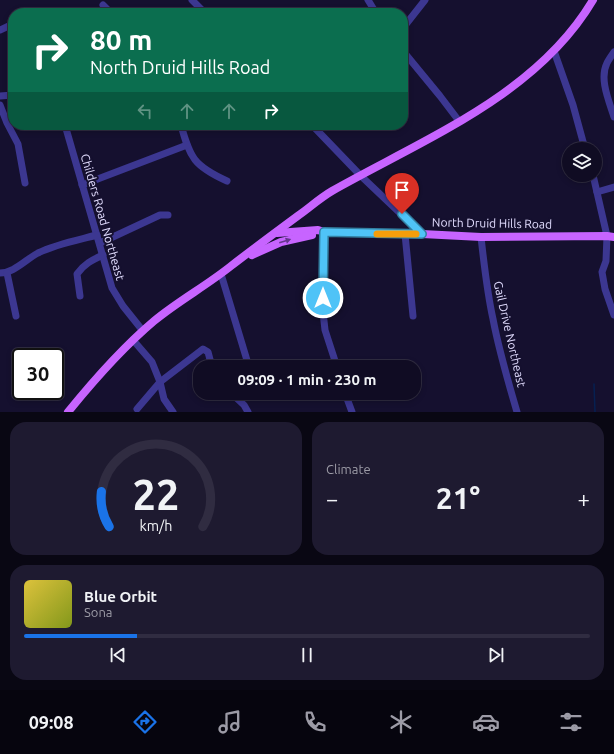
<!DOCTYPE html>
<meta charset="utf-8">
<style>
:root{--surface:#100c23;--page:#1e1a30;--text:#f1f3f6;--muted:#9c9ba6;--line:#302c41;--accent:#1a73e8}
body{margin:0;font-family:Ubuntu,sans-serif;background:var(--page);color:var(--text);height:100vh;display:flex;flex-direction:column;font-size:15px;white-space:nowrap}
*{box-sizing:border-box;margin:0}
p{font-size:13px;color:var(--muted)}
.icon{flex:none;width:22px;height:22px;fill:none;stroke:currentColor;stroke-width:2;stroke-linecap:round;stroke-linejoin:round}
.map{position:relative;height:412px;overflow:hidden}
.details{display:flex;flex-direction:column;gap:10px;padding:10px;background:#090713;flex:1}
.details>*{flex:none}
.guide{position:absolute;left:8px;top:8px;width:400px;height:122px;border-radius:16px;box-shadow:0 2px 6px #0003,0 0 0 1px var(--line);background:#0b6e4f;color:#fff;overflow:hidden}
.tools{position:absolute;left:562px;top:142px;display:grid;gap:8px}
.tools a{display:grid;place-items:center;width:40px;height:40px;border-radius:50%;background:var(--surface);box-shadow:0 2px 6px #0003,0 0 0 1px var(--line);font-size:20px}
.speed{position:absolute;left:12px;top:348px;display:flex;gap:8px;font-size:20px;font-weight:700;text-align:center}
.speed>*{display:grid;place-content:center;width:52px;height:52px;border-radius:50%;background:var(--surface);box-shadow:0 2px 6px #0003,0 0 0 1px var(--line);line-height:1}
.speed .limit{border:2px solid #111;border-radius:6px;background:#fff;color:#111}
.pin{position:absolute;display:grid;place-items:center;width:34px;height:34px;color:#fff;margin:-41px -17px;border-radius:50% 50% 50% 0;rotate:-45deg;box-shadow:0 0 4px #0007}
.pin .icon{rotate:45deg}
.me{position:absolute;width:44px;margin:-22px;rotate:0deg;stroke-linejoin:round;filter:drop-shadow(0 0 3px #0008)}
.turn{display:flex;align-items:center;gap:14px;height:84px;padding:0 16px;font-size:18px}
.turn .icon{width:52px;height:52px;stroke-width:2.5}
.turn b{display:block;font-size:28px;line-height:34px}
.lanes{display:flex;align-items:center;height:38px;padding:0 16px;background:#0003;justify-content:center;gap:20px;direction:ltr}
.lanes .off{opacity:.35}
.big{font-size:30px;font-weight:700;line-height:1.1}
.details .widget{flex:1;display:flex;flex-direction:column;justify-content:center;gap:6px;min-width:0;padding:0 14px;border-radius:16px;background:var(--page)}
.details .dial{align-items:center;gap:0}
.dial svg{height:104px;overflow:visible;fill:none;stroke:var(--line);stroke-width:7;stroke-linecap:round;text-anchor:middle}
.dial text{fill:var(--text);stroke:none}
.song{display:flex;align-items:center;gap:12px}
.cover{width:48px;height:48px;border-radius:6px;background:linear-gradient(135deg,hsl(50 70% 55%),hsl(70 70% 35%))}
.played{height:4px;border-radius:2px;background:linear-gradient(90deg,var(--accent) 20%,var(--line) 20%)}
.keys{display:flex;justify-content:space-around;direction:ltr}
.heat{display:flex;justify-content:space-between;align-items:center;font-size:22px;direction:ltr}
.details .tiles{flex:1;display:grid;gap:10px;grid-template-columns:1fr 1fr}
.widget:last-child{grid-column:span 2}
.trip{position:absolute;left:193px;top:360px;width:228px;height:40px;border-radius:16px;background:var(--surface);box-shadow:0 2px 6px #0003,0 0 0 1px var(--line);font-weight:700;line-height:40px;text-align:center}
.tabs{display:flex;height:64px;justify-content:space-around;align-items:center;background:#06050e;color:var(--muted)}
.tabs .icon{width:28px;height:28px}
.tabs .active{color:var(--accent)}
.tabs b{font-size:18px;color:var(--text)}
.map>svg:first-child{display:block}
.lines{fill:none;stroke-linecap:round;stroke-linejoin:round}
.stream{stroke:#062051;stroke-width:1.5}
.minor{stroke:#3c3791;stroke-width:7}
.major{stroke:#c764ff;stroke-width:8}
.oneway{fill:#65368d}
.route-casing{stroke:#337fa1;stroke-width:10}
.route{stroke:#4fc3f7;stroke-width:7}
.slow{stroke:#f59e0b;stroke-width:7}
.labels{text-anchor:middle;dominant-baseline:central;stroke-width:4;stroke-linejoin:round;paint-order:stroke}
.street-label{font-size:12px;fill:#e2ddff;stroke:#15102f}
</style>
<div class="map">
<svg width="614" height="412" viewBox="0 0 614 412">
<rect width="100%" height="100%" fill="#15102f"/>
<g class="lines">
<path class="stream" d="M594,384L595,412"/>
<g class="minor">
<path d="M192,0L205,13"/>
<path d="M368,0L376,13"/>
<path d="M103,5L111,13"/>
<path d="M403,28L425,0"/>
<path d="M0,30L13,24"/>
<path d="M403,51L440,96L459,121"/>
<path d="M554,51L573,105L585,149"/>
<path d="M614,52C612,55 609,59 607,63C599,79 609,101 614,117"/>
<path d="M0,96L13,95"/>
<path d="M0,105L7,123L18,144L25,183"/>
<path d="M65,125L112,288L123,306L143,331"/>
<path d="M181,125C190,158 194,166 227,181"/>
<path d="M312,125L361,176L422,234"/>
<path d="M593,175L607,236L606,261L602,272L605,289L614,315"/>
<path d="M82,185L187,145"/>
<path d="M597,192L614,187"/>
<path d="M324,232L323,312L325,330L337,367"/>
<path d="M405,234L413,316"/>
<path d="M481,237C484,264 487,292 493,319C499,351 508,381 517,412"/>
<path d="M100,243L160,215H168"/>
<path d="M0,273C14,273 25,260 38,253C56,244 78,240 97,235"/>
<path d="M7,273L16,316"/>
<path d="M221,274L249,367"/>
<path d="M80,296L77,274C84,264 92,260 103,255"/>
<path d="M133,340L152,362L160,382L137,409"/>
<path d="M231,393L244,405L248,412"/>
<path d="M345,393L352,412"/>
<path d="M173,412L164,399L160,382L203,349L208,352L212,367"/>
</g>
<g class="major">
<path d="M277,233L318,230L324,232L422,234L481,237L607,236L614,237"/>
<path d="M252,255L281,242L312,235"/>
<path d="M68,412C94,380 122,348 154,321C178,301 206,286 231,266C253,249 276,232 299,215C309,208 320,198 332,191C424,139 537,95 593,0"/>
</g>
</g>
<defs><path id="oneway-solid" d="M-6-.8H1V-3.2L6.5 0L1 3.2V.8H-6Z"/></defs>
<use class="oneway" href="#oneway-solid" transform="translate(285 241) rotate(-17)"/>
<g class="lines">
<defs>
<path id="route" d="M323,298L324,232L422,234L402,214"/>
</defs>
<use href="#route" class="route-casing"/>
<use href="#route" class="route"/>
<path class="slow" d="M377,234H416"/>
</g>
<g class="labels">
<g class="street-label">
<text transform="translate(103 217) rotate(74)">Childers Road Northeast</text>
<text transform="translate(492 223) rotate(1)">North Druid Hills Road</text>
<text transform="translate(510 334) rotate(77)">Gail Drive Northeast</text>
</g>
</g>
</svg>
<div class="tools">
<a><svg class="icon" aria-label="layers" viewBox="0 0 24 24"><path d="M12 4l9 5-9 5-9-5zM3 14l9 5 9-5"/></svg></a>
</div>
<div class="speed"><div class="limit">30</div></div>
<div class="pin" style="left:402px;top:214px;background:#d93025"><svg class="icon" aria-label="arrive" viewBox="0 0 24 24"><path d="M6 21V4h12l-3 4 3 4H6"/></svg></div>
<svg class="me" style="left:323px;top:298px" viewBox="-20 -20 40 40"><circle r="17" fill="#4fc3f7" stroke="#fff" stroke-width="3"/><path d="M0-11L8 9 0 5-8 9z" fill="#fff"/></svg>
<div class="trip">09:09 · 1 min · 230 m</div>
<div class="guide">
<div class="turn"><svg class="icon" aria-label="right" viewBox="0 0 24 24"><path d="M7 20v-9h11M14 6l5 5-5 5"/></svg><div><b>80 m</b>North Druid Hills Road</div></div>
<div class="lanes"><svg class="icon off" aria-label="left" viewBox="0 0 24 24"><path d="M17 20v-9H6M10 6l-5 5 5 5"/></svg><svg class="icon off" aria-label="ahead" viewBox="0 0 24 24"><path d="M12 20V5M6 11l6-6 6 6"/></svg><svg class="icon off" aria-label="ahead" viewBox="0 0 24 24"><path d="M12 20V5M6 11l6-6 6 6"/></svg><svg class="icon" aria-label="right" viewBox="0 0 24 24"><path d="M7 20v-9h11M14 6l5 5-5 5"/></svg></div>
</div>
</div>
<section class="details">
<div class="tiles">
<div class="widget dial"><svg viewBox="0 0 100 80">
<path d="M14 69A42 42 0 1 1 86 69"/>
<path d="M14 69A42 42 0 0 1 8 42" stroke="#1a73e8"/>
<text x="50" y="56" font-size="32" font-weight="700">22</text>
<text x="50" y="72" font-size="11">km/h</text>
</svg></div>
<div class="widget"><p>Climate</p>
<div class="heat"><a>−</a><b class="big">21°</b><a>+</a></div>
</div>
<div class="widget">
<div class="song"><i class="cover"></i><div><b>Blue Orbit</b><p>Sona</p></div></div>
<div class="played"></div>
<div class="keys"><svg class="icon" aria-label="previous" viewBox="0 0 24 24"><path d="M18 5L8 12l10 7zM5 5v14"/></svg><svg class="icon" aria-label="pause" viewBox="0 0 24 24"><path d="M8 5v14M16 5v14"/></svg><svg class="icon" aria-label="next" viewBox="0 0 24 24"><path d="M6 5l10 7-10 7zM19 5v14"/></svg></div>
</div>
</div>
</section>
<nav class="tabs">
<b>09:08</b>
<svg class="icon active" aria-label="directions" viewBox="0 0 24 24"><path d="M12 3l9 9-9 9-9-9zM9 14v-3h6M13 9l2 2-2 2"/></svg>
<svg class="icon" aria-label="music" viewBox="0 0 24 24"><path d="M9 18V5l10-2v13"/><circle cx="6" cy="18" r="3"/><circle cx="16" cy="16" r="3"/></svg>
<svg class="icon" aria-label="phone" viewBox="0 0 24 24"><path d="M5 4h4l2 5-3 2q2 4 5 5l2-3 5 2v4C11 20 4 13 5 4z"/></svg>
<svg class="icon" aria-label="climate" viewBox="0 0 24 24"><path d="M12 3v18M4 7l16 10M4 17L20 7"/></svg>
<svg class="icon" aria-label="car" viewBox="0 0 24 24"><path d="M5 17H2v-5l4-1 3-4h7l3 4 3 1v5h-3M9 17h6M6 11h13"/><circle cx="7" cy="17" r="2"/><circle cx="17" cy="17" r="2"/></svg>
<svg class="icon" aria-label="filters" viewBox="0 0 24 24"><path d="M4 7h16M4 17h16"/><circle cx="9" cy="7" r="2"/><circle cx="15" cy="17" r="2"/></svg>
</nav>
